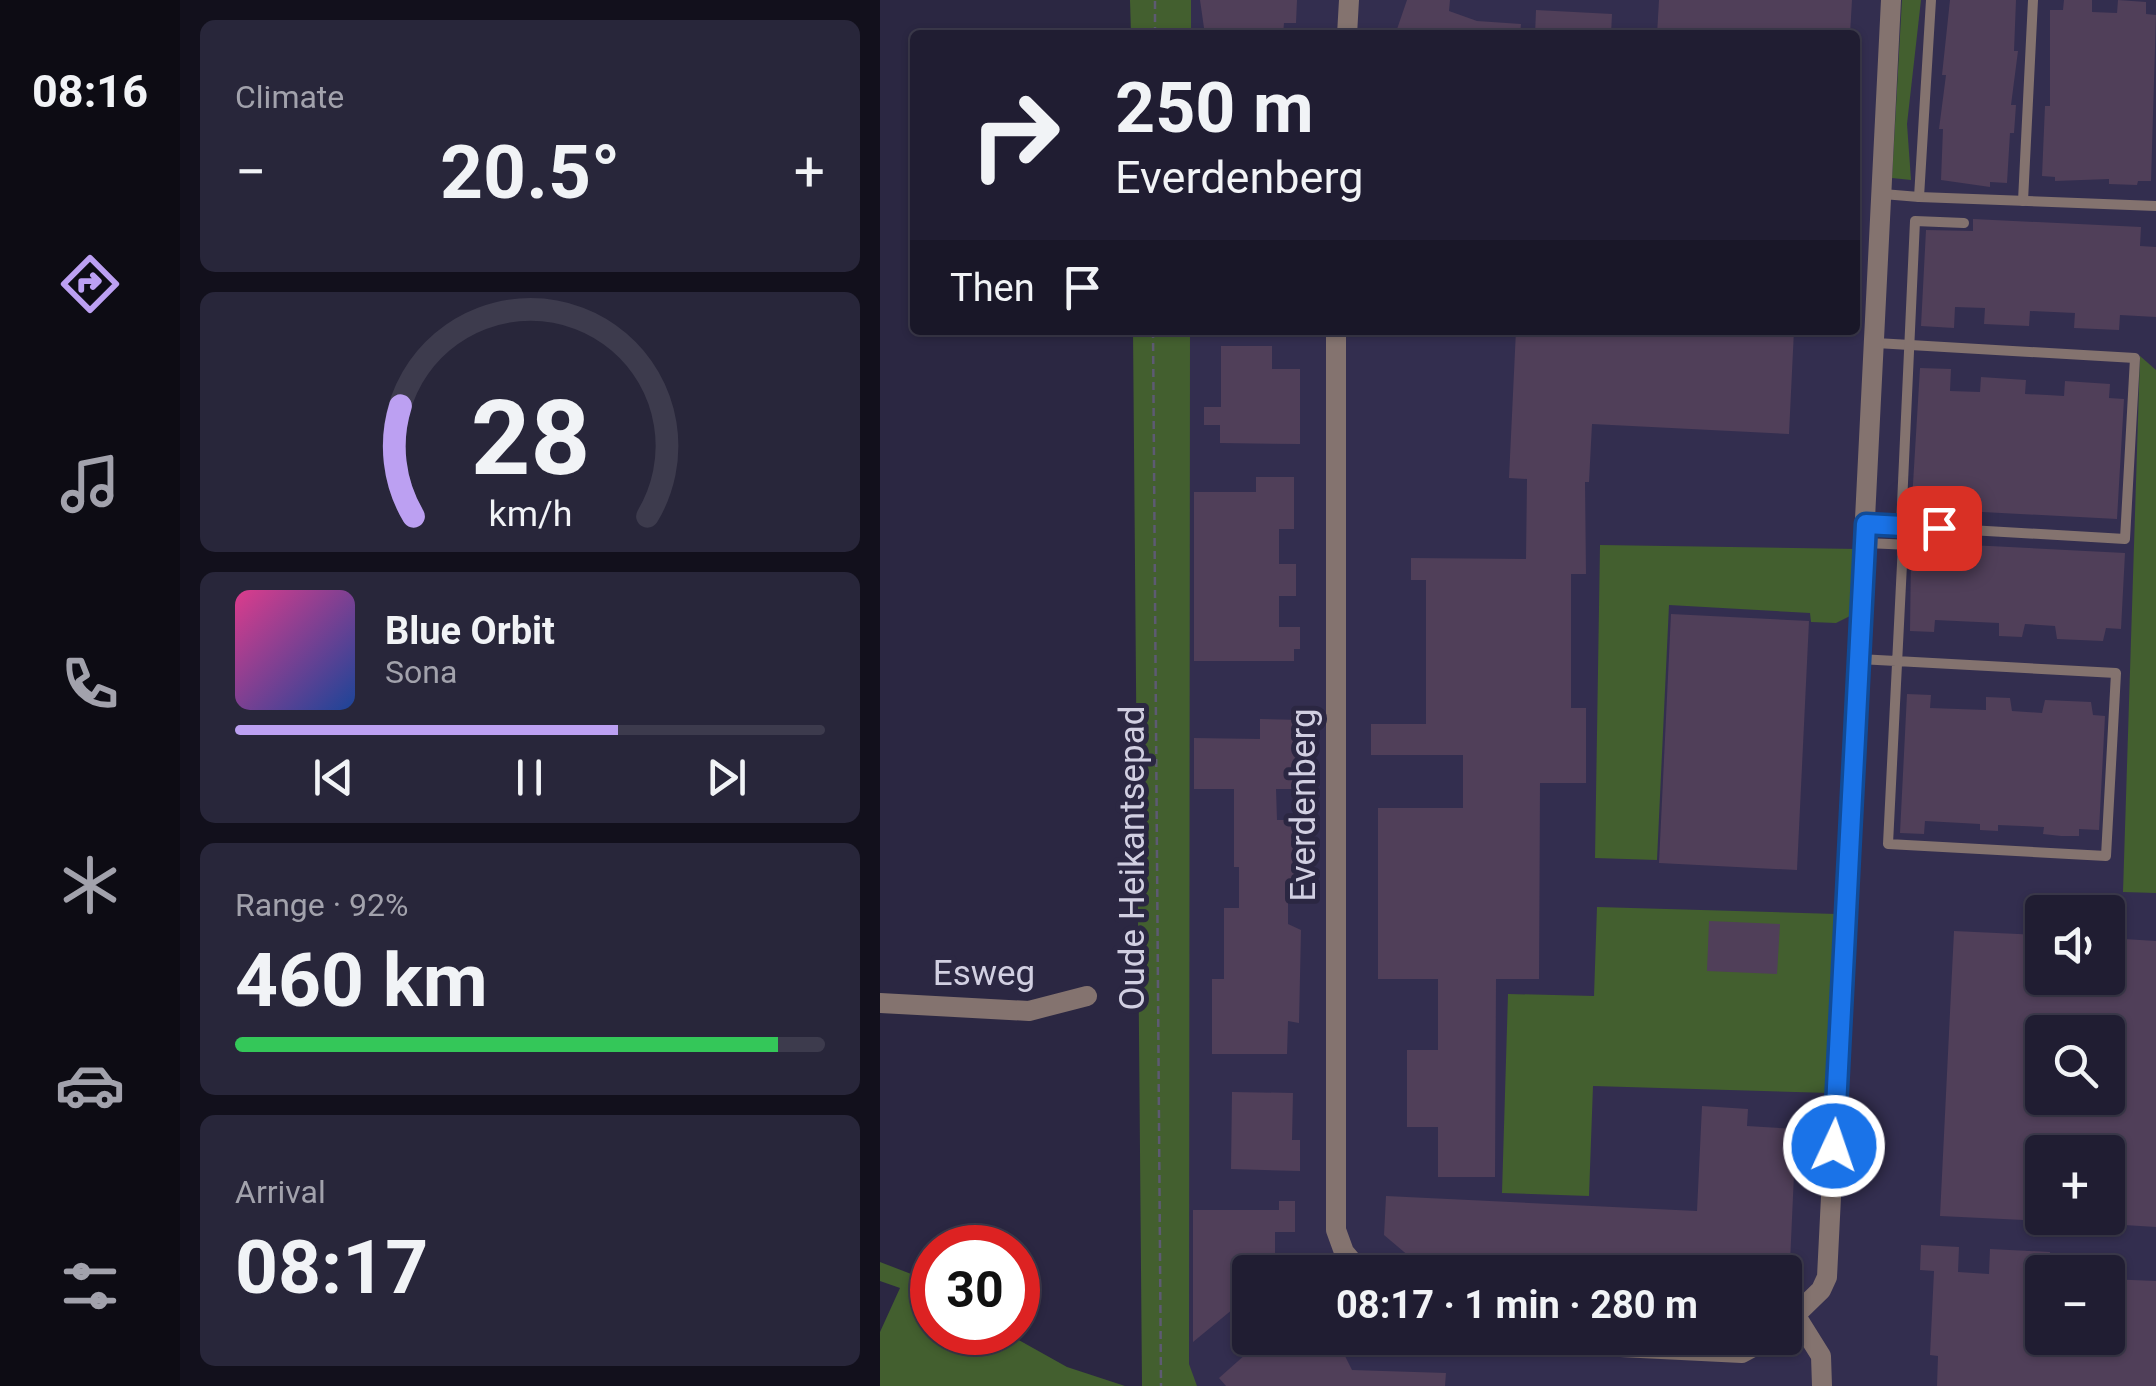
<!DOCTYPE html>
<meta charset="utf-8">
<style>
:root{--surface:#201d32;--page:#28263a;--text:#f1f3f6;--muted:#a2a2ac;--line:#3d3b4d;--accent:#bca0f2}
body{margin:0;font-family:Roboto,sans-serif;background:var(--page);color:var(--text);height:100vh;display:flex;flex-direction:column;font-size:38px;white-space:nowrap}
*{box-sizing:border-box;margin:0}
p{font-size:32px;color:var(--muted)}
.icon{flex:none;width:55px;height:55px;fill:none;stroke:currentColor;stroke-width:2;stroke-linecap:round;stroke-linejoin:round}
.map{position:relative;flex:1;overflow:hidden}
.details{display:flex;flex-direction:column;gap:20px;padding:20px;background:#12101c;width:700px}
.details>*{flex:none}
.top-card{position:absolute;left:30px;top:30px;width:950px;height:305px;border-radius:10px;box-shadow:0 2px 8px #0004,0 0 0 2px var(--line);background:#201d32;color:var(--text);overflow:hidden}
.buttons{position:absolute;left:1145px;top:895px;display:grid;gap:20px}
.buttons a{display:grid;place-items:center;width:100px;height:100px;border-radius:10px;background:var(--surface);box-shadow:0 2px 8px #0004,0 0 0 2px var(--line);font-size:50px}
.speed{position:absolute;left:30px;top:1225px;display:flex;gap:20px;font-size:50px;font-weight:700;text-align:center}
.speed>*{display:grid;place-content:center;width:130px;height:130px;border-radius:50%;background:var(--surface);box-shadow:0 2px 8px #0004,0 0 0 2px var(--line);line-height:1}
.speed .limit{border:15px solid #d22;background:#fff;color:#111}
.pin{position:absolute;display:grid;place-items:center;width:85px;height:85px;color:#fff;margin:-42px;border-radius:20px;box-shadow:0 5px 15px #0006}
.me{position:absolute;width:110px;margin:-55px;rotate:3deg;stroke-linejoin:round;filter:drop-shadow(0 0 8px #0008)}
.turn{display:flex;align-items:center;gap:35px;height:210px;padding:0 40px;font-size:45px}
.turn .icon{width:130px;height:130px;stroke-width:2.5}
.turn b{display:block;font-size:70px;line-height:85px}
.then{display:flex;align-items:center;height:95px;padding:0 40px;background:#0003;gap:20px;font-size:38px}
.big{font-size:75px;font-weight:700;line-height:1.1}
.details .tile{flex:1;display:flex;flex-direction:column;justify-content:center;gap:15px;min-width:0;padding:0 35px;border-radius:15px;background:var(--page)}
.details .dial{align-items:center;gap:0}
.dial svg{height:260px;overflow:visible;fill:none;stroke:var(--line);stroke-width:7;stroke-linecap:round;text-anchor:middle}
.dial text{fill:var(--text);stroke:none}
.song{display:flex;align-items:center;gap:30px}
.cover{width:120px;height:120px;border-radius:15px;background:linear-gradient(135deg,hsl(330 70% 55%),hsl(220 70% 35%))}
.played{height:10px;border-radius:5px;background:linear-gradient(90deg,var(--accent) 65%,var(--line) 65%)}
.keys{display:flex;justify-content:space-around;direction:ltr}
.heat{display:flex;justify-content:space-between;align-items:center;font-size:55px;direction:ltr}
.charge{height:15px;border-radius:8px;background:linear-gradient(90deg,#34c759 92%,var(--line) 0)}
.trip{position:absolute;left:352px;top:1255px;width:570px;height:100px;border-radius:10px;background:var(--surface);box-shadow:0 2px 8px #0004,0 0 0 2px var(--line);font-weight:700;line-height:100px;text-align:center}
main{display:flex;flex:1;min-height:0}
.tabs{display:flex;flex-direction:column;width:180px;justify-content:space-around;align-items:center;background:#0d0c14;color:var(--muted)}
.tabs .icon{width:70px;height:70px}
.tabs .current{color:var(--accent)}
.tabs b{font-size:45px;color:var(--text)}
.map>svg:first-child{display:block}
.built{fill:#332e4f;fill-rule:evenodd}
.green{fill:#435f2f}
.building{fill:#503f59;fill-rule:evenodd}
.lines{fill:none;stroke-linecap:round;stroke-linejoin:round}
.path{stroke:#5d5a72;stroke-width:2.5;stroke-dasharray:8 5;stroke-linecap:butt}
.service{stroke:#84736f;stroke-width:10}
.minor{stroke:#84736f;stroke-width:20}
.route-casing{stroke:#114b97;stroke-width:25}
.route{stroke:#1a73e8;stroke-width:18}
.labels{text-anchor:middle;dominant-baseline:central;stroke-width:10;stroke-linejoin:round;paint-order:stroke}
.street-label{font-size:35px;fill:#d1cfe1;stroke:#2b2742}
</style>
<main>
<nav class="tabs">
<b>08:16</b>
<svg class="icon current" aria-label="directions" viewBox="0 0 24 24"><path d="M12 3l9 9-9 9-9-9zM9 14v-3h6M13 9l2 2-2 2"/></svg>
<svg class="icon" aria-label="music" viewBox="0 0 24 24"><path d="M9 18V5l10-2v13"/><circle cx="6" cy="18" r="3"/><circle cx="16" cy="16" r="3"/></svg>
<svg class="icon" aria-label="phone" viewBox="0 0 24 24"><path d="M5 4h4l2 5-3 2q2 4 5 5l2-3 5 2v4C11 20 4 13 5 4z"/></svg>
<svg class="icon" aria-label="climate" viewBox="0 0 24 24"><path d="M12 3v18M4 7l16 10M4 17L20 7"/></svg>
<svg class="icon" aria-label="car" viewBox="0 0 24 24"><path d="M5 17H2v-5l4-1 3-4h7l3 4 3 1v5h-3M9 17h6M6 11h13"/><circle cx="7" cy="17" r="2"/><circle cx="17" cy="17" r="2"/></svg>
<svg class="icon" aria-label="filters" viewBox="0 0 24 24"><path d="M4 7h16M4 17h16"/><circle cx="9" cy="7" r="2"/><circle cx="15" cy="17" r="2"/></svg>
</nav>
<section class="details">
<div class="tile"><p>Climate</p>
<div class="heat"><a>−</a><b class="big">20.5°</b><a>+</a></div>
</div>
<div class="tile dial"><svg viewBox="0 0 100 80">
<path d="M14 69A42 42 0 1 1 86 69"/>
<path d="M14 69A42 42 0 0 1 10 35" stroke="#bca0f2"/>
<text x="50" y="56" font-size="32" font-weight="700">28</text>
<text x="50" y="72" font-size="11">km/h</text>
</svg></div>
<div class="tile">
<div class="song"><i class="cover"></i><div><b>Blue Orbit</b><p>Sona</p></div></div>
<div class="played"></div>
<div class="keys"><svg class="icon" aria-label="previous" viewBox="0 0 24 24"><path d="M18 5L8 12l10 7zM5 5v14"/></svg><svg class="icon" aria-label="pause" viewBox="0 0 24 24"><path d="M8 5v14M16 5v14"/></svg><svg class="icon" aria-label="next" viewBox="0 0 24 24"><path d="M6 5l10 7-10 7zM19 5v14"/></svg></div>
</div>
<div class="tile"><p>Range · 92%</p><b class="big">460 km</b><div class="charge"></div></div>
<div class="tile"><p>Arrival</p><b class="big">08:17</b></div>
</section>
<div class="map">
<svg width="1276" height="1386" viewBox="0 0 1276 1386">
<rect width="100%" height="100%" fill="#2b2742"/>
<path class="built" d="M292,0H1276V1386H295L293,330H975V35H292ZM1162,912H1228V978H1162ZM1162,1032H1228V1098H1162ZM1162,1152H1228V1218H1162ZM370,1272H905V1338H370ZM1162,1272H1228V1338H1162Z"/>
<g class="green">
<path d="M250,0H311V35H251Z"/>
<path d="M1022,0H1041L1027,124L1031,180L1012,178Z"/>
<path d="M253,330H310L309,1364L317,1386H262Z"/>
<path d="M1260,356L1276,370V893L1243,892Z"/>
<path d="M720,545L978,549L974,614L956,623L931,622L930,613L789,605L777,860L715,858Z"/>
<path d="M717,907L956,914L950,1093L713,1086L709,1196L622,1193L628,994L714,996Z"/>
<path d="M0,1262L52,1282V1332L126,1333L187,1367L245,1386H0V1332L20,1288L0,1281Z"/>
</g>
<g class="building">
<path d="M320,0H417L416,23H404L403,35H325Z"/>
<path d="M527,0H570L569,11L597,21L641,24L640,35H515Z"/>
<path d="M779,0H972L970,35H777Z"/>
<path d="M1070,0H1136L1134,51H1138L1131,105H1136L1134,133H1130L1127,183L1110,182V187L1061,180L1063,129H1059L1066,75H1062Z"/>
<path d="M1184,0H1212V12L1237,13L1238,0L1266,2V14L1276,15L1271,181H1258L1257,185L1229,184V179L1175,181V177L1162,176L1165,106H1170V10H1183Z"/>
<path d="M656,10L732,14L731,35H655Z"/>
<path d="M1093,219L1261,227L1260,246L1276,247V317L1240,315L1239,330L1194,328L1195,313L1150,311L1149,326L1104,324L1105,308L1075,307L1074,328L1041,326L1046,230L1093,231Z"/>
<path d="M636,330H914L909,434L712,424L709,482H705L706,574H691V708H706V783H660L659,979H616L615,1177H558V1127H527V1050H558V979H498V808H583V755H491V724H546V580H531V558L646,559L647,479L629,478Z"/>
<path d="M341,346H392V369H420V444L340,443V425H324V407H341Z"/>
<path d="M1040,368L1071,369L1070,391L1100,392L1101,377L1146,380L1145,394L1167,395L1184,396L1185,381L1230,384L1229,398L1244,399L1237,519L1065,510L1064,519L1031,517Z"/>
<path d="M376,477H414V529H399V564H416V596H399V627H420V649H414V661H314V492H376Z"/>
<path d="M1070,544L1245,553L1241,629L1226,628L1223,641L1177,639L1175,626L1145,624L1142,637L1119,636V623L1055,620L1054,632L1030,631L1031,557L1069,556Z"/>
<path d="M791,614L929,621L917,870L779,863Z"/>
<path d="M1027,694L1051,695L1050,708L1106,710V697L1130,698L1132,711L1162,713L1165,700L1211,702L1213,715L1225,716L1219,830L1199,829V836H1181L1163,834L1164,827L1118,825V831L1100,830V824L1045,821L1044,834L1020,833Z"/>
<path d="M380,719L421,720L414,789H396L397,820H419V889H408V924L421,930L419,1023L408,1021L407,1054H332V979H344V908H359V867H354V789H314V738L380,739Z"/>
<path d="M829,921L900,924L897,974L827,971Z"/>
<path d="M1074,931L1162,935V978H1228V938L1276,941V1227L1228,1224V1152H1162V1221L1060,1216ZM1162,1032H1228V1098H1162Z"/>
<path d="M352,1092L413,1093L412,1140H420V1171L351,1169Z"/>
<path d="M822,1106L868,1109L867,1126L916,1129L910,1263L900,1272H853L863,1263L800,1261L799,1272H536L525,1261L530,1257L504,1235L506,1196L817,1211Z"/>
<path d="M399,1201H415V1232H395V1272H370V1295L313,1342V1210H399Z"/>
<path d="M1041,1245L1079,1247L1078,1272L1109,1274L1110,1249L1170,1252L1169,1272H1162V1338H1228V1279L1276,1281V1386H1057L1058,1356L1050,1355L1054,1271L1040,1270Z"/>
<path d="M384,1338H426L443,1356L464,1354L472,1370L566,1373L565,1386H346L339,1378Z"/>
</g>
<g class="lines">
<g class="path">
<path d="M275,35V0"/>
<path d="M273,330L281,1386"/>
</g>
<g class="service">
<path d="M1051,0L1039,197L1276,206"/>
<path d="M1003,194L1039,197"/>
<path d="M1143,201L1153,0"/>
<path d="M986,524L1245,539L1255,358L996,343"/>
<path d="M1021,526L1035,221L1084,223"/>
<path d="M985,543L1056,546"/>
<path d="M979,659L1236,673L1226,856L1008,844L1023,544"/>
</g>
<g class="minor">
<path d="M467,35L469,0"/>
<path d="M456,330V1230L464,1252L481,1272"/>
<path d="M0,1003L149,1011L207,996"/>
<path d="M916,1316L941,1356L942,1386"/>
<path d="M905,1325L941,1290L947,1277L1011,0"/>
<path d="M557,1338L862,1353L890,1338"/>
</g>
</g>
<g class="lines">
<defs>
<path id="route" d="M954,1146L986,524L1059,528"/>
</defs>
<use href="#route" class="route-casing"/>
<use href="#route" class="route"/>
</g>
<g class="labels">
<g class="street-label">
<text transform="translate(423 805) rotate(-90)">Everdenberg</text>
<text transform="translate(252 858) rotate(-90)">Oude Heikantsepad</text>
<text x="104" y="973">Esweg</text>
</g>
</g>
</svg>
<div class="buttons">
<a><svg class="icon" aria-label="sound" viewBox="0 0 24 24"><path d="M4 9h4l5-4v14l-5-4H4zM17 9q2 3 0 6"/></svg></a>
<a><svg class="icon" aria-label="search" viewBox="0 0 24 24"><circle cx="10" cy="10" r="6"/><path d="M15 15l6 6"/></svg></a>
<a>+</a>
<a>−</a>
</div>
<div class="speed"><div class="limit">30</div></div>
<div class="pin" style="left:1059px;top:528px;background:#d93025"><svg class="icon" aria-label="arrive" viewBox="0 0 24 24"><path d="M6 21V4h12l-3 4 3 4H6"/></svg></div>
<svg class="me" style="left:954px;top:1146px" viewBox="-20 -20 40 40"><circle r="17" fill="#1a73e8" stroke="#fff" stroke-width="3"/><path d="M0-11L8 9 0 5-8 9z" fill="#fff"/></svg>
<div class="trip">08:17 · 1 min · 280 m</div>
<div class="top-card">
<div class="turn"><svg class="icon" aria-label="right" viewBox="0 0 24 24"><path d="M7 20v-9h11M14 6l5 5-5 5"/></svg><div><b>250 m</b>Everdenberg</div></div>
<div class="then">Then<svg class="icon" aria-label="arrive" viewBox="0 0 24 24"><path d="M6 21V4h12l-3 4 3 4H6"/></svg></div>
</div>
</div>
</main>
